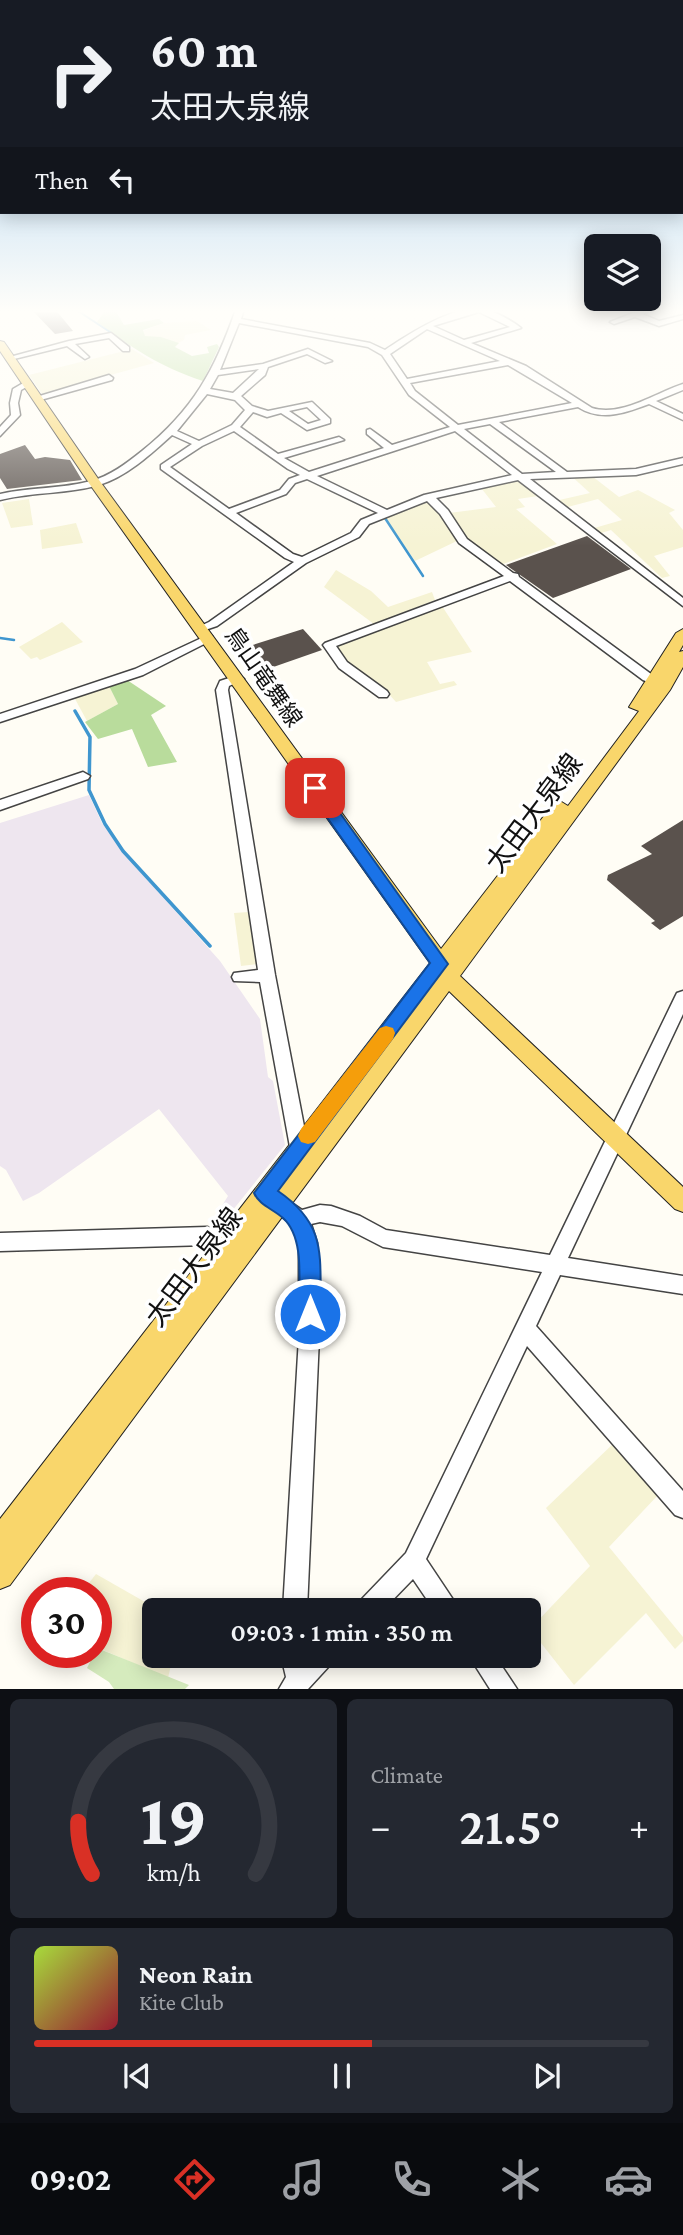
<!DOCTYPE html>
<meta charset="utf-8">
<style>
:root{--surface:#171b24;--page:#242831;--text:#f1f3f6;--muted:#9ea1a6;--line:#363941;--accent:#d93025}
body{margin:0;font-family:"Crimson Pro","Noto Sans JP",serif;background:var(--page);color:var(--text);height:100vh;display:flex;flex-direction:column;font-size:26px;white-space:nowrap}
*{box-sizing:border-box;margin:0}
p{font-size:23px;color:var(--muted)}
.icon{flex:none;width:38px;height:38px;fill:none;stroke:currentColor;stroke-width:2;stroke-linecap:round;stroke-linejoin:round}
.map{position:relative;height:1689px;overflow:hidden}
.panel{display:flex;flex-direction:column;gap:10px;padding:10px;background:#0d0f14;flex:1}
.panel>*{flex:none}
.guide{position:absolute;left:0px;top:0px;width:684px;height:214px;box-shadow:0 4px 18px #0003;background:#171b24;color:var(--text);overflow:hidden}
.controls{position:absolute;left:584px;top:234px;display:grid;gap:14px}
.controls a{display:grid;place-items:center;width:77px;height:77px;border-radius:10px;background:var(--surface);box-shadow:0 4px 18px #0003;font-size:35px}
.speed{position:absolute;left:21px;top:1577px;display:flex;gap:14px;font-size:35px;font-weight:700;text-align:center}
.speed>*{display:grid;place-content:center;width:91px;height:91px;border-radius:50%;background:var(--surface);box-shadow:0 4px 18px #0003;line-height:1}
.speed .limit{border:10px solid #d22;background:#fff;color:#111}
.pin{position:absolute;display:grid;place-items:center;width:60px;height:60px;color:#fff;margin:-30px;border-radius:14px;box-shadow:0 4px 10px #0006}
.me{position:absolute;width:77px;margin:-38px;rotate:0deg;stroke-linejoin:round;filter:drop-shadow(0 0 5px #0008)}
.turn{display:flex;align-items:center;gap:24px;height:147px;padding:0 35px;font-size:32px}
.turn .icon{width:91px;height:91px;stroke-width:2.5}
.turn b{display:block;font-size:49px;line-height:60px}
.then{display:flex;align-items:center;height:66px;padding:0 35px;background:#0003;gap:14px;font-size:26px}
.big{font-size:52px;font-weight:600;line-height:1.1}
.panel .tile{flex:1;display:flex;flex-direction:column;justify-content:center;gap:10px;min-width:0;padding:0 24px;border-radius:10px;background:var(--page)}
.panel .dial{align-items:center;gap:0}
.dial svg{height:182px;overflow:visible;fill:none;stroke:var(--line);stroke-width:7;stroke-linecap:round;text-anchor:middle}
.dial text{fill:var(--text);stroke:none}
.song{display:flex;align-items:center;gap:21px}
.cover{width:84px;height:84px;border-radius:10px;background:linear-gradient(135deg,hsl(80 70% 55%),hsl(350 70% 35%))}
.played{height:7px;border-radius:4px;background:linear-gradient(90deg,var(--accent) 55%,var(--line) 55%)}
.keys{display:flex;justify-content:space-around;direction:ltr}
.heat{display:flex;justify-content:space-between;align-items:center;font-size:38px;direction:ltr}
.panel .tiles{flex:1;display:grid;gap:10px;grid-template-columns:1fr 1fr}
.tile:last-child{grid-column:span 2}
.trip{position:absolute;left:142px;top:1598px;width:399px;height:70px;border-radius:10px;background:var(--surface);box-shadow:0 4px 18px #0003;font-weight:600;line-height:70px;text-align:center}
.tab-bar{display:flex;height:112px;justify-content:space-around;align-items:center;background:#090b0e;color:var(--muted)}
.tab-bar .icon{width:49px;height:49px}
.tab-bar .current{color:var(--accent)}
.tab-bar b{font-size:32px;color:var(--text)}
.map>svg:first-child{display:block}
.industrial{fill:#eee6ef}
.farmland{fill:#f6f3d4}
.green{fill:#d5ebbd}
.forest{fill:#b9dc9c}
.lines{fill:none;stroke-linecap:round;stroke-linejoin:round}
.stream-far2{stroke:#3f96cf;stroke-width:2}
.stream-far1{stroke:#3f96cf;stroke-width:2.5}
.stream{stroke:#3f96cf;stroke-width:3.5}
.building{fill:#5a524d}
.minor-casing{stroke:#444;stroke-width:3}
.major-casing{stroke:#222;stroke-width:2}
.minor{fill:#fff;fill-rule:evenodd}
.major{fill:#f9d66b;fill-rule:evenodd}
.route{fill:#1a73e8;stroke:#114b97;stroke-width:2}
.slow{fill:#f59e0b}
.labels{text-anchor:middle;dominant-baseline:central;stroke-width:7;stroke-linejoin:round;paint-order:stroke}
.street-label{font-size:23px;fill:#111;stroke:#fff}
.near-street-label{font-size:28px;fill:#111;stroke:#fff}
</style>
<div class="map">
<svg width="683" height="1689" viewBox="0 0 683 1689">
<rect width="100%" height="100%" fill="#fffdf5"/>
<path class="industrial" d="M89,795L102,823L125,855L220,961L260,1019L268,1077L273,1081L285,1145L224,1221L213,1220L228,1196L159,1109L39,1193L23,1201L6,1170L0,1166V823Z"/>
<g class="farmland">
<path d="M197,321L211,330L185,335L184,340L178,343L161,337H145L143,331L164,323Z"/>
<path d="M132,349L154,363L42,394L29,375Z"/>
<path d="M568,473H588L619,497L638,490L675,510L669,513L683,530V547L654,556L670,576L662,578L611,530L598,534L591,529L622,520L598,499L564,508L555,501L590,493Z"/>
<path d="M518,477L538,496L518,499L525,507L516,509L557,544L503,564L463,541L449,513L496,507L478,484Z"/>
<path d="M29,499L33,525L11,528L2,503Z"/>
<path d="M427,499L443,510L459,540L415,561L383,515Z"/>
<path d="M76,523L83,543L42,549L40,530Z"/>
<path d="M336,570L371,591L388,607L432,592L435,600L374,624L324,587Z"/>
<path d="M440,603L472,652L427,662L440,684L454,681L457,685L396,702L387,692L347,664L332,645Z"/>
<path d="M62,622L83,642L40,660L37,657L31,659L19,647Z"/>
<path d="M108,684L118,704L87,721L74,697Z"/>
<path d="M249,912L257,964L241,966L234,913Z"/>
<path d="M614,1443L659,1494L609,1547L683,1637V1641L675,1649L646,1613L574,1685L530,1629L590,1566L546,1508Z"/>
<path d="M96,1574L159,1610H154V1656H173L168,1678L96,1647V1592H82Z"/>
</g>
<path class="green" d="M97,1648L189,1685L185,1689H114L109,1682L87,1668Z"/>
<g class="forest">
<path d="M115,310L124,325L159,319L164,323L143,330L145,336L161,337L179,343L175,347L192,356L209,353L207,347L217,344L219,347L203,381C158,366 134,349 97,322L105,311Z"/>
<path d="M124,678L166,706L151,715L177,762L148,767L132,729L98,739L85,722L118,704L108,684Z"/>
</g>
<g class="lines">
<path class="stream-far2" d="M75,309L110,332"/>
<g class="stream-far1">
<path d="M383,515L423,576"/>
<path d="M0,638L14,640"/>
</g>
<path class="stream" d="M75,711L90,737L89,790L105,824L123,851L210,946"/>
</g>
<g class="building">
<path d="M31,309H55L73,331L55,334Z"/>
<path d="M25,445L35,459L45,457L70,460L82,480L7,489L0,478V454Z"/>
<path d="M587,536L631,569L553,598L506,565Z"/>
<path d="M303,629L322,650L253,674L234,651Z"/>
<path d="M683,820V916L660,930L651,923L655,921L607,880L608,875L652,854L641,846Z"/>
</g>
<g class="lines">
<defs>
<g id="minor">
<path d="M236,309H244L241,319L370,343L385,350C407,335 459,301 487,310C498,313 512,321 521,328L471,343L526,366L592,408C622,417 655,393 683,384V390L656,401L683,414V420L649,404C625,413 601,422 578,407L499,422L567,472L636,469L683,458V464L636,475L530,479L683,598V606L518,480L436,498L448,510L467,539L513,573L518,574L519,577L651,674L669,681L671,684L669,687H661L643,680L510,581L336,646L347,662L387,691L389,694L387,697H379L339,668L323,645L325,643L504,576L459,543L440,514L427,501L369,524L359,537L306,563L217,626L202,631L196,628L209,622L294,562L285,558L161,469V465L192,444L172,435C151,454 126,477 99,485C67,494 33,492 0,500V494C30,487 62,489 91,481C110,476 127,463 142,451C193,410 215,370 236,309ZM479,312L510,327L464,340L433,326ZM239,323L368,347L382,355L409,395L450,427L392,445L370,429L367,430V434L384,448L309,472L284,458L344,440L339,437L278,454L240,427L253,412L267,417L281,413L307,430L330,423V419L312,402L268,411L252,406L241,396L265,375L268,367L307,354L325,363L332,361L308,349L263,364L220,370ZM427,329L500,361L407,379L390,354ZM508,365L572,403L458,425L415,391L410,383ZM259,369L233,393L210,389L218,375ZM207,394L235,400L245,410L232,425L199,441L177,431ZM307,407L321,420L308,424L289,411ZM490,424L556,472L522,474L464,429ZM234,431L288,469L300,475L289,479L280,490L229,509L170,467L202,446ZM455,431L512,475L424,495L387,510L317,476ZM307,479L378,513L361,520L351,533L302,557L293,554L236,513L286,494L295,483Z"/>
<path d="M643,309H654L642,314L659,321L683,315V319L659,326L635,317L614,324L610,322Z"/>
<path d="M111,333L129,347V351H123L109,338L75,344L89,357L85,359L67,346L10,360L6,358L69,341Z"/>
<path d="M109,375L113,378L112,380L37,401L33,398Z"/>
<path d="M25,382L32,384L21,390L18,403L20,415L0,436V427L11,415L10,403L13,389Z"/>
<path d="M208,635L212,636V640L143,675L0,722V714L135,669Z"/>
<path d="M238,675L244,679L229,686L228,690L275,975L308,1147L305,1153L299,1155L293,1153L290,1147L260,982L234,981L232,977L234,973L258,970L216,690L220,681Z"/>
<path d="M83,772L90,776L88,779L0,810V800Z"/>
<path d="M683,991V1014L568,1258L683,1276V1294L560,1275L536,1326L683,1491V1518L675,1515L527,1346L426,1559L460,1610H434L413,1579L383,1610H355L359,1602L406,1553L542,1272L383,1247L342,1226L320,1222L311,1224L317,1243L319,1337L307,1610H283L299,1337V1243L291,1224L268,1205L265,1199L268,1193L274,1191L302,1210L320,1205L331,1206L360,1216L386,1230L550,1255L675,997L677,993Z"/>
<path d="M207,1227L242,1239L244,1245L242,1251L235,1254L207,1245L0,1251V1233Z"/>
<path d="M281,1656H305V1657L307,1656H335L331,1664L308,1689H279L286,1677Z"/>
<path d="M469,1656H495L517,1689H490Z"/>
</g>
<path id="major" d="M0,341L4,342L99,480L441,949L554,803L560,801L568,806L639,711L629,707L676,633L683,629V645L679,652L683,651V667L670,690L460,976L683,1187V1212L675,1209L449,991L10,1585L0,1589V1519L430,963L91,486L0,351Z"/>
</defs>
<use href="#minor" class="minor-casing"/>
<use href="#major" class="major-casing"/>
<use href="#minor" class="minor"/>
<use href="#major" class="major"/>
</g>
<linearGradient id="sky" x2="0" y2="1"><stop stop-color="#95c6ee"/><stop offset="0.57" stop-color="#fffefa"/><stop offset="1" stop-color="#fffefa" stop-opacity="0"/></linearGradient>
<rect width="683" height="546" fill="url(#sky)"/>
<path class="route" d="M315,783L320,785L448,964L278,1191C329,1226 319,1258 321,1314L318,1321L310,1325L302,1321L299,1314C298,1285 306,1239 283,1218C273,1209 259,1205 254,1193L430,963L309,792L307,788Z"/>
<path class="slow" d="M386,1026L393,1028L395,1033L393,1039L315,1142L308,1144L301,1142L298,1136L301,1129L380,1028Z"/>
<g class="labels">
<g class="street-label">
<text transform="translate(264 677) rotate(55)">鳥山竜舞線</text>
</g>
<g class="near-street-label">
<text transform="translate(534 813) rotate(-53)">太田大泉線</text>
<text transform="translate(194 1267) rotate(-53)">太田大泉線</text>
</g>
</g>
</svg>
<div class="controls">
<a><svg class="icon" aria-label="layers" viewBox="0 0 24 24"><path d="M12 4l9 5-9 5-9-5zM3 14l9 5 9-5"/></svg></a>
</div>
<div class="speed"><div class="limit">30</div></div>
<div class="pin" style="left:315px;top:788px;background:#d93025"><svg class="icon" aria-label="arrive" viewBox="0 0 24 24"><path d="M6 21V4h12l-3 4 3 4H6"/></svg></div>
<svg class="me" style="left:310px;top:1314px" viewBox="-20 -20 40 40"><circle r="17" fill="#1a73e8" stroke="#fff" stroke-width="3"/><path d="M0-11L8 9 0 5-8 9z" fill="#fff"/></svg>
<div class="trip">09:03 · 1 min · 350 m</div>
<div class="guide">
<div class="turn"><svg class="icon" aria-label="right" viewBox="0 0 24 24"><path d="M7 20v-9h11M14 6l5 5-5 5"/></svg><div><b>60 m</b>太田大泉線</div></div>
<div class="then">Then<svg class="icon" aria-label="left" viewBox="0 0 24 24"><path d="M17 20v-9H6M10 6l-5 5 5 5"/></svg></div>
</div>
</div>
<section class="panel">
<div class="tiles">
<div class="tile dial"><svg viewBox="0 0 100 80">
<path d="M14 69A42 42 0 1 1 86 69"/>
<path d="M14 69A42 42 0 0 1 8 46" stroke="#d93025"/>
<text x="50" y="56" font-size="32" font-weight="700">19</text>
<text x="50" y="72" font-size="11">km/h</text>
</svg></div>
<div class="tile"><p>Climate</p>
<div class="heat"><a>−</a><b class="big">21.5°</b><a>+</a></div>
</div>
<div class="tile">
<div class="song"><i class="cover"></i><div><b>Neon Rain</b><p>Kite Club</p></div></div>
<div class="played"></div>
<div class="keys"><svg class="icon" aria-label="previous" viewBox="0 0 24 24"><path d="M18 5L8 12l10 7zM5 5v14"/></svg><svg class="icon" aria-label="pause" viewBox="0 0 24 24"><path d="M8 5v14M16 5v14"/></svg><svg class="icon" aria-label="next" viewBox="0 0 24 24"><path d="M6 5l10 7-10 7zM19 5v14"/></svg></div>
</div>
</div>
</section>
<nav class="tab-bar">
<b>09:02</b>
<svg class="icon current" aria-label="directions" viewBox="0 0 24 24"><path d="M12 3l9 9-9 9-9-9zM9 14v-3h6M13 9l2 2-2 2"/></svg>
<svg class="icon" aria-label="music" viewBox="0 0 24 24"><path d="M9 18V5l10-2v13"/><circle cx="6" cy="18" r="3"/><circle cx="16" cy="16" r="3"/></svg>
<svg class="icon" aria-label="phone" viewBox="0 0 24 24"><path d="M5 4h4l2 5-3 2q2 4 5 5l2-3 5 2v4C11 20 4 13 5 4z"/></svg>
<svg class="icon" aria-label="climate" viewBox="0 0 24 24"><path d="M12 3v18M4 7l16 10M4 17L20 7"/></svg>
<svg class="icon" aria-label="car" viewBox="0 0 24 24"><path d="M5 17H2v-5l4-1 3-4h7l3 4 3 1v5h-3M9 17h6M6 11h13"/><circle cx="7" cy="17" r="2"/><circle cx="17" cy="17" r="2"/></svg>
</nav>
